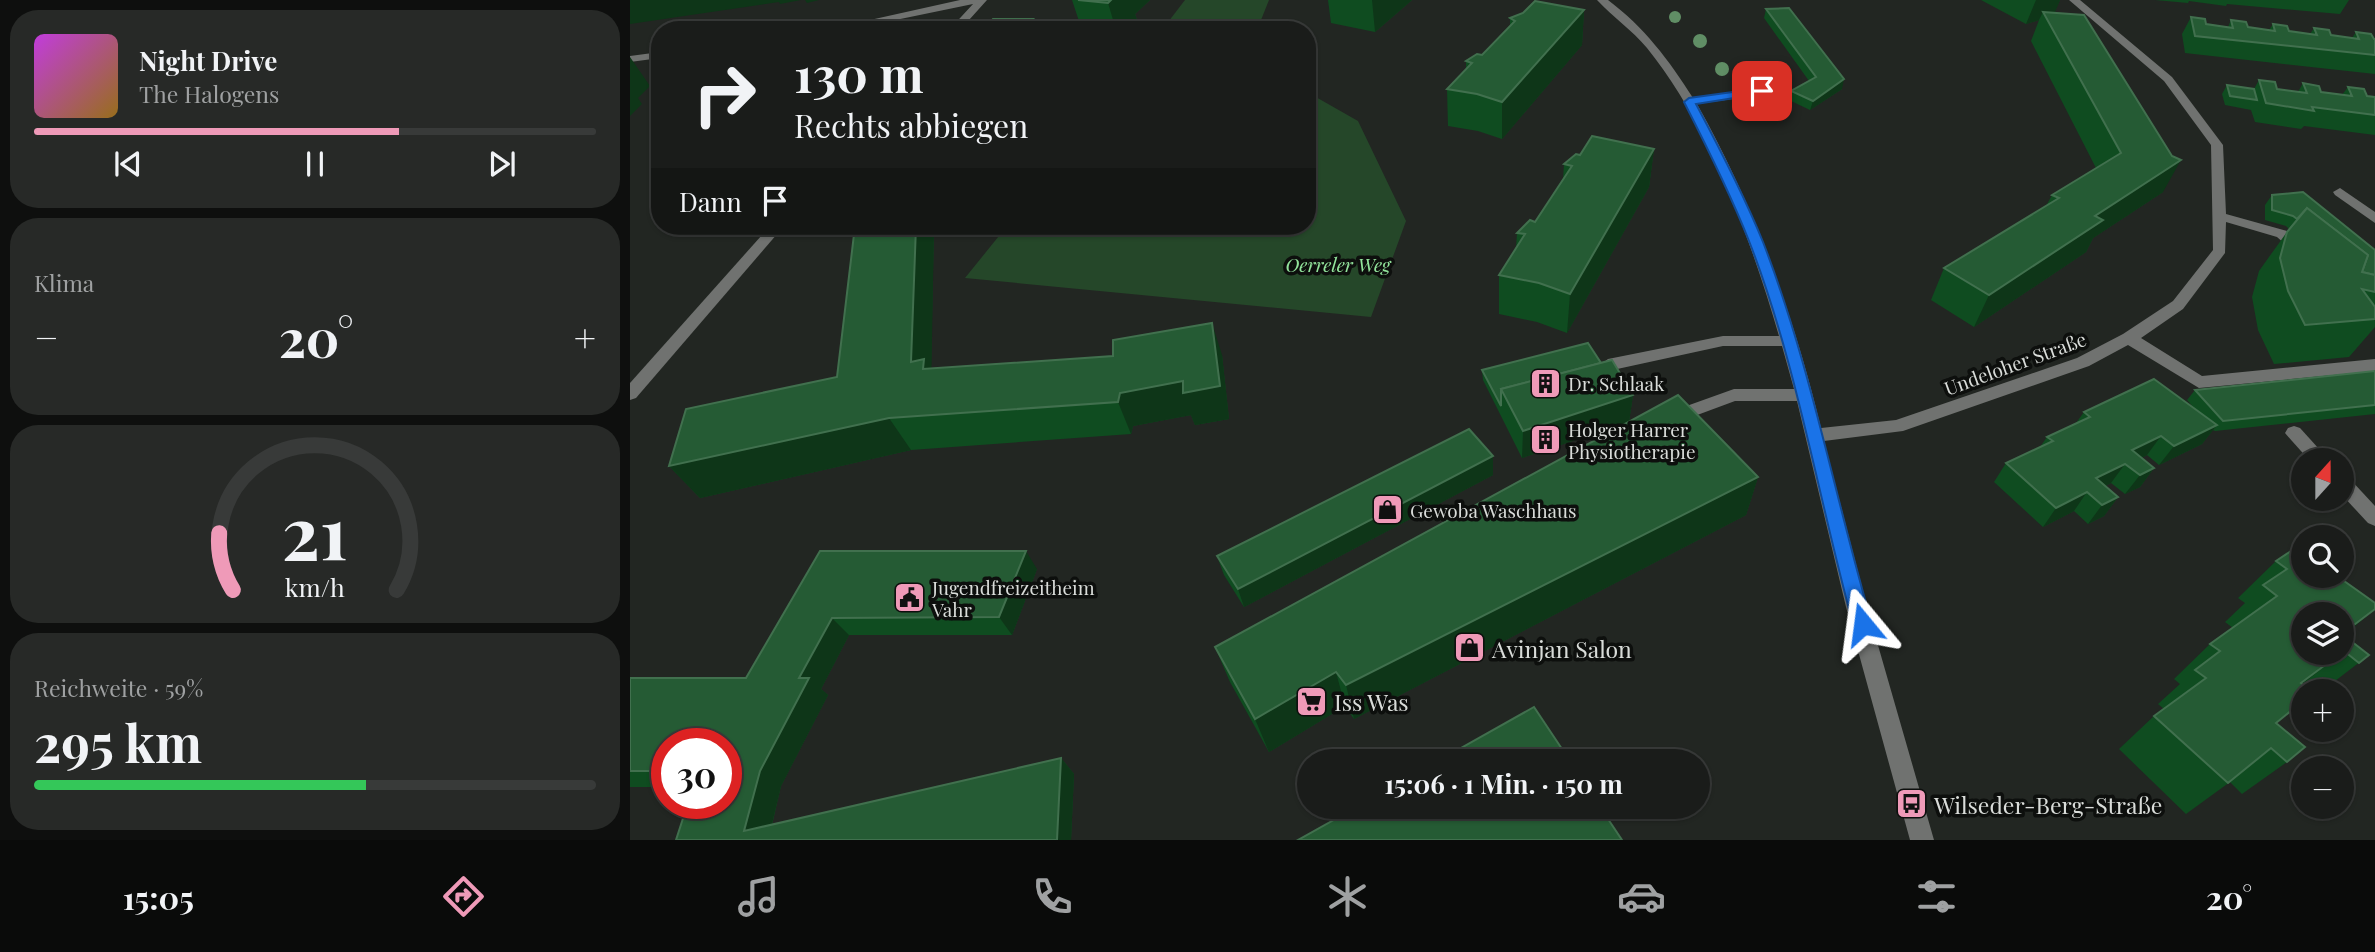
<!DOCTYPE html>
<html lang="de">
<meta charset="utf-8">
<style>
:root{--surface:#1a1c1a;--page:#272927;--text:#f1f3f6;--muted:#9fa1a2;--line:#383a39;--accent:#ef9ab8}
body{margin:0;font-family:"Playfair Display",serif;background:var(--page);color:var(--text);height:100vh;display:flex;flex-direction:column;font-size:26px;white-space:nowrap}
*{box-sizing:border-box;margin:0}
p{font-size:23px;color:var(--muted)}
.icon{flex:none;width:38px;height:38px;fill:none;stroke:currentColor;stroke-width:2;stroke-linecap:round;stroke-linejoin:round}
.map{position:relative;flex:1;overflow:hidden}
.panel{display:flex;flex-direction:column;gap:10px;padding:10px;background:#0e0f0e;width:630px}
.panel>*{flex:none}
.banner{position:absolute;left:21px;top:21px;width:665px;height:214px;border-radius:28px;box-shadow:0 2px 5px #0004,0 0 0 2px var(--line);background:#1a1c1a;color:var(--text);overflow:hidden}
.needle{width:46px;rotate:21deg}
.fabs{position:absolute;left:1661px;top:448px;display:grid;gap:14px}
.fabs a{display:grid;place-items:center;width:63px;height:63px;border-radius:50%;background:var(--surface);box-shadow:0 2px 5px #0004,0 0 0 2px var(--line);font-size:35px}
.speed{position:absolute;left:21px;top:728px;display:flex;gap:14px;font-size:35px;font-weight:700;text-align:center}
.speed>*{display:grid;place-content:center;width:91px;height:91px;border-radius:50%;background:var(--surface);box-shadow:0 2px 5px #0004,0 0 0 2px var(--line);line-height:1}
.speed .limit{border:10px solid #d22;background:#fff;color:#111}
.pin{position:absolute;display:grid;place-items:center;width:60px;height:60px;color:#fff;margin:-30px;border-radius:14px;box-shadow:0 4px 10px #0006}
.me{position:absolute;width:77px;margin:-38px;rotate:344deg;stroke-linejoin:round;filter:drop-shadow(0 0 5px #0008)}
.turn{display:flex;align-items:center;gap:24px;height:147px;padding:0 28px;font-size:32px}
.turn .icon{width:91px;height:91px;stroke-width:2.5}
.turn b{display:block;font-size:49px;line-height:60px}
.then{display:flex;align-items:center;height:66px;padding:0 28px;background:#0003;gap:14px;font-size:26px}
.big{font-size:52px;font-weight:700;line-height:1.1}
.panel .widget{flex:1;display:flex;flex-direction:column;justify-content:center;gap:10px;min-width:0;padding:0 24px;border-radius:28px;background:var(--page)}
.panel .dial{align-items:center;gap:0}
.dial svg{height:182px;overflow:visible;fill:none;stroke:var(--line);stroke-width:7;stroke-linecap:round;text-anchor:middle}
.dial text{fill:var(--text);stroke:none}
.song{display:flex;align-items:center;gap:21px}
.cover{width:84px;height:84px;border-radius:10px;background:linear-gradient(135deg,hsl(290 70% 55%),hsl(40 70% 35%))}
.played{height:7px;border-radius:4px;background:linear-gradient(90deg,var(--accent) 65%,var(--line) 65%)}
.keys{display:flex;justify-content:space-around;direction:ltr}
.heat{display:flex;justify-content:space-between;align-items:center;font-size:38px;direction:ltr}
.charge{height:10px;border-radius:5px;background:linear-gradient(90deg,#34c759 59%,var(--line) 0)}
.trip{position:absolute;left:667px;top:749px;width:413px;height:70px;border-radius:35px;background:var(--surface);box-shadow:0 2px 5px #0004,0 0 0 2px var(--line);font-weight:700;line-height:70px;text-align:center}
.menu{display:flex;height:112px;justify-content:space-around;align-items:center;background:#0a0b0a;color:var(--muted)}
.menu .icon{width:49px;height:49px}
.menu .current{color:var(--accent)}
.menu b{font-size:32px;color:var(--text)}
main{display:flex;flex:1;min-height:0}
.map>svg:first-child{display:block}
.green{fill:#254729}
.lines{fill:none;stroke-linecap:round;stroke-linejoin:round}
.minor{fill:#707270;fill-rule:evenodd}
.tree{fill:#608e65}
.wall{fill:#0f4c20}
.shaded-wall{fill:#0e3618}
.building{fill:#255b34;stroke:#41704e;stroke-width:2;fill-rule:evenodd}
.route{fill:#1a73e8;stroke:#114b97;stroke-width:2}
.labels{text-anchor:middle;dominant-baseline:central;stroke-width:7;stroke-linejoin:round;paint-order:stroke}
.park-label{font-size:19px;font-style:italic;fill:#92e39b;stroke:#0d0f0d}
.street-label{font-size:19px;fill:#d9dcd9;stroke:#0d0f0d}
.poi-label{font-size:19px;fill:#d9dcd9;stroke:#0d0f0d;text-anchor:start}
.near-poi-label{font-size:23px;fill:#d9dcd9;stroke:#0d0f0d;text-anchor:start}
</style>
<main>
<section class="panel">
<div class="widget">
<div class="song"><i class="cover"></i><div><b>Night Drive</b><p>The Halogens</p></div></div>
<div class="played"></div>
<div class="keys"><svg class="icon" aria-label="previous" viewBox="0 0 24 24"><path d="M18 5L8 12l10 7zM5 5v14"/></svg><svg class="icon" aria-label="pause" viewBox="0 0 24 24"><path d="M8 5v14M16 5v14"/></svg><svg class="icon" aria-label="next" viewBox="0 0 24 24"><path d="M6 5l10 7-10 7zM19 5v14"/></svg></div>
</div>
<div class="widget"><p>Klima</p>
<div class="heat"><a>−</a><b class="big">20°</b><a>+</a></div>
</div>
<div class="widget dial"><svg viewBox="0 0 100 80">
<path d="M14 69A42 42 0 1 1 86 69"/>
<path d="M14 69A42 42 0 0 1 8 44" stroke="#ef9ab8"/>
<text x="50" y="56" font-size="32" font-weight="700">21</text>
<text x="50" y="72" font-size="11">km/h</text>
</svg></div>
<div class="widget"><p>Reichweite · 59%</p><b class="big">295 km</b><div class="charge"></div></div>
</section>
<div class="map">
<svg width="1745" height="840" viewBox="0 0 1745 840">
<rect width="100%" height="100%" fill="#222622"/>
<g class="green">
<path d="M555,0H639L627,30H532Z"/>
<path d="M677,92L728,121L776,221L741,317L335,278L377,226H677Z"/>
</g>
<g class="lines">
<g class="minor">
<path d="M330,0H357L330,30H319L343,4L217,30H195Z"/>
<path d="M967,0H978C1014,27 1039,60 1063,98L1132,87L1138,91L1132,95L1067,104C1124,205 1164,316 1191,428L1266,420L1447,358L1493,334L1543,301L1583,250L1581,145L1534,81L1439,0H1450L1542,77L1593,145L1596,214L1657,231L1678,251L1676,254H1666L1647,237L1596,222L1595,253L1553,309L1511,338L1572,376L1745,359V371L1569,388L1498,345L1459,366L1273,431L1194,441L1237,607L1304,840H1280L1216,607L1167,401H1105L1043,424L1037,423L1034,418L1037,413L1104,389H1164L1152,346H1093L978,371L970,365L978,359L1093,336H1149C1121,240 1080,126 1017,48C1002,30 983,17 967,0Z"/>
<path d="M30,52V58L0,62V56Z"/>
<path d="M1710,188L1745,212V223L1705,195L1703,192Z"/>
<path d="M140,226H154L6,398L0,400V383Z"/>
<path d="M1664,426L1670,428L1699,460H1679L1655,433L1658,428Z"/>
<path d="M1712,476L1719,478L1745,506V526L1738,523L1712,495Z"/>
</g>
</g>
<g class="tree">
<circle cx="1045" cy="17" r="6"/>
<circle cx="1070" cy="41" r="7"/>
<circle cx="1092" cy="69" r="7"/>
</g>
<g class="wall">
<path d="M442,0H520L505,14L507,20L496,30H452Z"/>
<path d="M698,0H782L745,32L701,23Z"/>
<path d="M1351,0H1430L1424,13L1533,192L1463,238L1456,252L1344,327L1301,300L1314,268L1416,206L1422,195L1466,168L1401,41L1409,20L1396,24Z"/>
<path d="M1525,0H1719L1710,14L1597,4L1596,6L1559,1L1558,3Z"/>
<path d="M1136,9L1212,89L1180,110L1159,100L1161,91L1179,81L1134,18Z"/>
<path d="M954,10L952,45L872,139L848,131L818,126L817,89L836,70V61L852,55L880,26V18Z"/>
<path d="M1561,17L1576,24L1598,27L1601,20L1618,27L1639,30L1643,24L1659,31L1680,34L1684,28L1701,35L1722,38L1726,32L1745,39V74L1555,53L1552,34Z"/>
<path d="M1629,80L1647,89L1668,92L1673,83L1691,92L1712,95L1718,87L1737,96L1745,97V135L1674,126L1671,129L1625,122L1621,110L1595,105L1592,94L1597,85L1624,89Z"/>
<path d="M1024,149L1019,187L937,333L907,322L869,314V275L886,248L887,233L905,222L933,180L934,164L950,155Z"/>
<path d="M1642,195L1745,250V327L1719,357L1644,364L1628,330L1622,297L1629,271L1659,229L1656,226L1635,220V205Z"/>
<path d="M225,226H304L301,368L592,355L599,419L565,425L561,415L503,426L501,434L281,450L70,498L39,466L207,377Z"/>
<path d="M971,363L1003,395L999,422L1128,477L1116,515L724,719L715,706L639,752L600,682L585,647L999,422L892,458L853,380L852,370Z"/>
<path d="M1745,371V414L1585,431L1583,430L1572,444L1529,465L1517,455L1511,458L1524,468L1510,487L1495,494L1481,483L1475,486L1488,497L1474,516L1458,524L1444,511L1413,527L1364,482L1376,463L1410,447L1417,437L1446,423L1454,412L1564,408L1557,400L1565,390Z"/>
<path d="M863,456V475L614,607L594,575L587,556Z"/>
<path d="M190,551L407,569L382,635H219L191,689L198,695L151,786L142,825L431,758L444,774L441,840H46L96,744H37V787H0V678H116Z"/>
<path d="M1646,561L1745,609L1714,635L1739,655L1692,691H1673L1646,723L1657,762L1612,794L1600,782L1556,814L1489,749L1524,716L1534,709L1528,704L1550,684L1544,679L1580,644L1603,628L1595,622L1615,603L1608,598Z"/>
</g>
<g class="shaded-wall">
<path d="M0,0H171L150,4L149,2L0,24Z"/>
<path d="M175,0H189L177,3Z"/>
<path d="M481,0H520L505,14L507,20L496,30H486L478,3Z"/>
<path d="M742,0H782L745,32Z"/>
<path d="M1406,0H1430L1423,17L1413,12L1409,20L1396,24Z"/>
<path d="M954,10L952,45L872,139V102Z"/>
<path d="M403,19L407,30H395Z"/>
<path d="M196,21L200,30H188Z"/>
<path d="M0,57L20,86L8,98L12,104L0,116Z"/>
<path d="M1214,79L1212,89L1180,110L1183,101Z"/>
<path d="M1024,149L1019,187L937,333L940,294Z"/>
<path d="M1551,160L1533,192L1463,238L1456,252L1344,327L1359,295L1465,216Z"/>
<path d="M286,226H304L301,394L281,362Z"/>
<path d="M582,323L592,355L599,419L565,425L561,415L503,426L501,434L488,402L490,393Z"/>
<path d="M1003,395L999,422L892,458L893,431Z"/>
<path d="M259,418L281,450L70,498L39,466Z"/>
<path d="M1587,425L1572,444L1529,465L1544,446Z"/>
<path d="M1531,436L1517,455L1497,465L1495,464L1481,483L1459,494L1457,492L1444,511L1413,527L1426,508L1502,450Z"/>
<path d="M863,456V475L614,607L608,589Z"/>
<path d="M1524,468L1510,487L1495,494L1510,475Z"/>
<path d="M1128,477L1116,515L724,719L716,685Z"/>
<path d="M1488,497L1474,516L1458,524L1472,505Z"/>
<path d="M396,551L407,569L382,635L369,617Z"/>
<path d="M1745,609L1712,637V634Z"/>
<path d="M202,618L219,635L191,689L198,695L151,786L138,840L114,831L130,771L169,678Z"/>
<path d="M1714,651L1670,686L1671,683Z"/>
<path d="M706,672L715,706L639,752L625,719Z"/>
<path d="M431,758L444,774L441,840H427Z"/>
</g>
<g class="building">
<path d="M448,0H481L478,3Z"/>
<path d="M905,1L954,10L872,102L847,94L817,89L842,63L836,61L847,54L852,55L885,21L880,18L893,13Z"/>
<path d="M1159,8L1214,79L1183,101L1161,91L1186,77L1136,9Z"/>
<path d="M1413,12L1454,15L1542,156L1551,160L1465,216L1473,220L1359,295L1314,268L1429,198L1422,195L1491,153Z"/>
<path d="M1561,17L1575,19L1576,24L1603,28L1601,20L1616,22L1618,27L1645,31L1643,24L1657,26L1659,31L1687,35L1684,28L1699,30L1701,35L1729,39L1726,32L1741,34L1744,39H1745V55L1565,36Z"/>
<path d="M363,19H403L395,30H354Z"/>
<path d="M196,21L188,30H147L155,22Z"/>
<path d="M1629,80L1645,82L1647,89L1677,93L1673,83L1689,86L1691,92L1722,96L1718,87L1734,89L1737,96L1745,97V115L1682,107L1684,111L1636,103Z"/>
<path d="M1597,85L1624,89L1627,100L1600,96Z"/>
<path d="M962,136L1024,149L940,294L909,283L869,275L895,234L887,233L900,220L905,222L942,166L934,164L946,154L950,155Z"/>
<path d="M1673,192L1745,250V275L1732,272L1738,255L1677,208L1667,219L1663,216L1642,210V195Z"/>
<path d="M1677,208L1738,255L1732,272L1745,275V292L1732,289L1745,307V319L1675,325L1658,291L1650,258L1657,232Z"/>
<path d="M225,226H286L281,362L294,359L293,369L483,356V340L582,323L590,386L553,393V381L490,393L488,402L259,418L39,466L56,409L207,377Z"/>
<path d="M958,343L971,363L871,389V406L852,370Z"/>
<path d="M982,360L1003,395L893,431L871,389Z"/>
<path d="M1745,371V405L1593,421L1565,390Z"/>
<path d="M1524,379L1587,425L1544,446L1531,436L1502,450L1524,468L1510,475L1495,464L1466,478L1488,497L1472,505L1457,492L1426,508L1376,463L1423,441L1417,437L1460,417L1454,412Z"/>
<path d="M1048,395L1128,477L716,685L706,672L625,719L585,647Z"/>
<path d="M839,429L863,456L608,589L587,556Z"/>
<path d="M1667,547L1673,551V576H1707L1745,603V609L1712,634L1739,655L1729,663L1714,651L1671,683L1681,691H1673V701L1646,723L1675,747L1657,762L1641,748L1598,783L1524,716L1576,678L1565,670L1590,651L1580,644L1647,596L1633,585L1657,569L1646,561ZM1673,614H1712V653H1673Z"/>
<path d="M190,551H396L369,617L202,618L169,678H179L130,771L114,831L431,758L427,840H46L58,803H96V744H37V771H0V678H116Z"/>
<path d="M904,707L940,761H808Z"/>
<path d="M727,807H970L992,840H668Z"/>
</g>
<path class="route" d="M1132,88L1138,91L1136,93L1066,104C1090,149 1114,195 1133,242C1181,366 1205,498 1242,624L1240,630L1233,633L1226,630L1223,624C1188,497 1167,364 1119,241C1100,193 1077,147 1054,102L1059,98Z"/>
<defs>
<symbol id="building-square" viewBox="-11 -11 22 22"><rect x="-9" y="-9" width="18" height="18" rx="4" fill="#ef9ab8" stroke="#0d0f0d"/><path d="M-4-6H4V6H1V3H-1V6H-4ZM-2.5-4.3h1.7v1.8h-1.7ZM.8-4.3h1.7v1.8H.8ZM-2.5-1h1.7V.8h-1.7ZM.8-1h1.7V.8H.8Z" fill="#111"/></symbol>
<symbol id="shop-square" viewBox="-11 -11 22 22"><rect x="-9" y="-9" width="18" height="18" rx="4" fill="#ef9ab8" stroke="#0d0f0d"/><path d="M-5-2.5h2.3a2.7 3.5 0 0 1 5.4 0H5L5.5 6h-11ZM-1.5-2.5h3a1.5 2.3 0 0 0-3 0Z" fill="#111"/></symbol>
<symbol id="civic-square" viewBox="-11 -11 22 22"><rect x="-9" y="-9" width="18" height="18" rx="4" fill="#ef9ab8" stroke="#0d0f0d"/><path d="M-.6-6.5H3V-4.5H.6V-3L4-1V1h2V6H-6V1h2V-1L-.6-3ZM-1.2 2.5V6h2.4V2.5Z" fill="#111"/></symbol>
<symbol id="supermarket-square" viewBox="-11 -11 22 22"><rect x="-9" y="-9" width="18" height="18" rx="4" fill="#ef9ab8" stroke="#0d0f0d"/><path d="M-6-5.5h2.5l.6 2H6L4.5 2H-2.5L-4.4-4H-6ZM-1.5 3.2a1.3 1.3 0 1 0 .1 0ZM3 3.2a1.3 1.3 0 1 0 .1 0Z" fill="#111"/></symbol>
<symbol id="bus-square" viewBox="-11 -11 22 22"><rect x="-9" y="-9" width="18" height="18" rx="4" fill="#ef9ab8" stroke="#0d0f0d"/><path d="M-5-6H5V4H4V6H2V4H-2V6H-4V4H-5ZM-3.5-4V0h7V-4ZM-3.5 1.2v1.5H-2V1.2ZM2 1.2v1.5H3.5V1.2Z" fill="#111"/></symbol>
</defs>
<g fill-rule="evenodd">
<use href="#building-square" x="898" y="366" width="35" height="35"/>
<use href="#building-square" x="898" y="422" width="35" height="35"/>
<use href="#shop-square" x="740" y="492" width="35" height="35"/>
<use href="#civic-square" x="262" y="580" width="35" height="35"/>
<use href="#shop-square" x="822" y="630" width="35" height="35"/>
<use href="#supermarket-square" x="664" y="684" width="35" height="35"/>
<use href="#bus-square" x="1264" y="786" width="35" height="35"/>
</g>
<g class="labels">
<g class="park-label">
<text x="708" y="264">Oerreler Weg</text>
</g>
<g class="street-label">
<text transform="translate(1385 363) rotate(-20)">Undeloher Straße</text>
</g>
<g class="poi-label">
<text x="938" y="383">Dr. Schlaak</text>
<text x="938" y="429">Holger Harrer<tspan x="938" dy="22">Physiotherapie</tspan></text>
<text x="780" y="510">Gewoba Waschhaus</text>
<text x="302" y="587">Jugendfreizeitheim<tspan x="302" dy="22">Vahr</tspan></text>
</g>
<g class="near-poi-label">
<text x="862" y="648">Avinjan Salon</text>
<text x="704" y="701">Iss Was</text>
<text x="1304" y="804">Wilseder-Berg-Straße</text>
</g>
</g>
</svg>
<div class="fabs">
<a><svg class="needle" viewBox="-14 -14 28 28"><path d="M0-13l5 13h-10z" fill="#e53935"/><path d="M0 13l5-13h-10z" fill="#9fa1a2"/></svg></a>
<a><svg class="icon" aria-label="search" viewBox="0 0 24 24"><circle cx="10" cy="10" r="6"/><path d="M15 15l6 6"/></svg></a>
<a><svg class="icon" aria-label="layers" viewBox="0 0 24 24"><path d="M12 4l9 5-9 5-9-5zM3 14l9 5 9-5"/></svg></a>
<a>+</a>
<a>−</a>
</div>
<div class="speed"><div class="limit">30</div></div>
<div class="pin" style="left:1132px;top:91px;background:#d93025"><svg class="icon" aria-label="arrive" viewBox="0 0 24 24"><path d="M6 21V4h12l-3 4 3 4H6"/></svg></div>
<svg class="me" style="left:1233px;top:624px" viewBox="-20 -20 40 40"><path d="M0-17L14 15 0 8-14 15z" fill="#1a73e8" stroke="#fff" stroke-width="4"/></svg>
<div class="trip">15:06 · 1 Min. · 150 m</div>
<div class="banner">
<div class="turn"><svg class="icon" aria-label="right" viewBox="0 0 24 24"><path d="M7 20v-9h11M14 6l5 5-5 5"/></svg><div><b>130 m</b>Rechts abbiegen</div></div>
<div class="then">Dann<svg class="icon" aria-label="arrive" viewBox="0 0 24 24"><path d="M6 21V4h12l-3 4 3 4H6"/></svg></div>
</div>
</div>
</main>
<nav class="menu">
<b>15:05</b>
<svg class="icon current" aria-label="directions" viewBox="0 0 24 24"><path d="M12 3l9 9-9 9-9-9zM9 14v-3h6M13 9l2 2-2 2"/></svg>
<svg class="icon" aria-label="music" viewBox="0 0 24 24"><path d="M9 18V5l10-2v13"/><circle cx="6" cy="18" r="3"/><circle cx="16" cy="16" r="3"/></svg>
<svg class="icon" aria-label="phone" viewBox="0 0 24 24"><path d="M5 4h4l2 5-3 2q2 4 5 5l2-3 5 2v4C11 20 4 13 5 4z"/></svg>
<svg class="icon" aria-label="climate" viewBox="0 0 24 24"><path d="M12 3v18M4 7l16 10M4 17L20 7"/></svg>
<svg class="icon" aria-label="car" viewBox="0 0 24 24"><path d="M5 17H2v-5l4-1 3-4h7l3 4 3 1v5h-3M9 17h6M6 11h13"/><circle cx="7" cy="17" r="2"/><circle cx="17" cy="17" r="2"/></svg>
<svg class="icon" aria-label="filters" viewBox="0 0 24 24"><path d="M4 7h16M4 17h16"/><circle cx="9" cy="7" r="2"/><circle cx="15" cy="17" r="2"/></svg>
<b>20°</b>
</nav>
